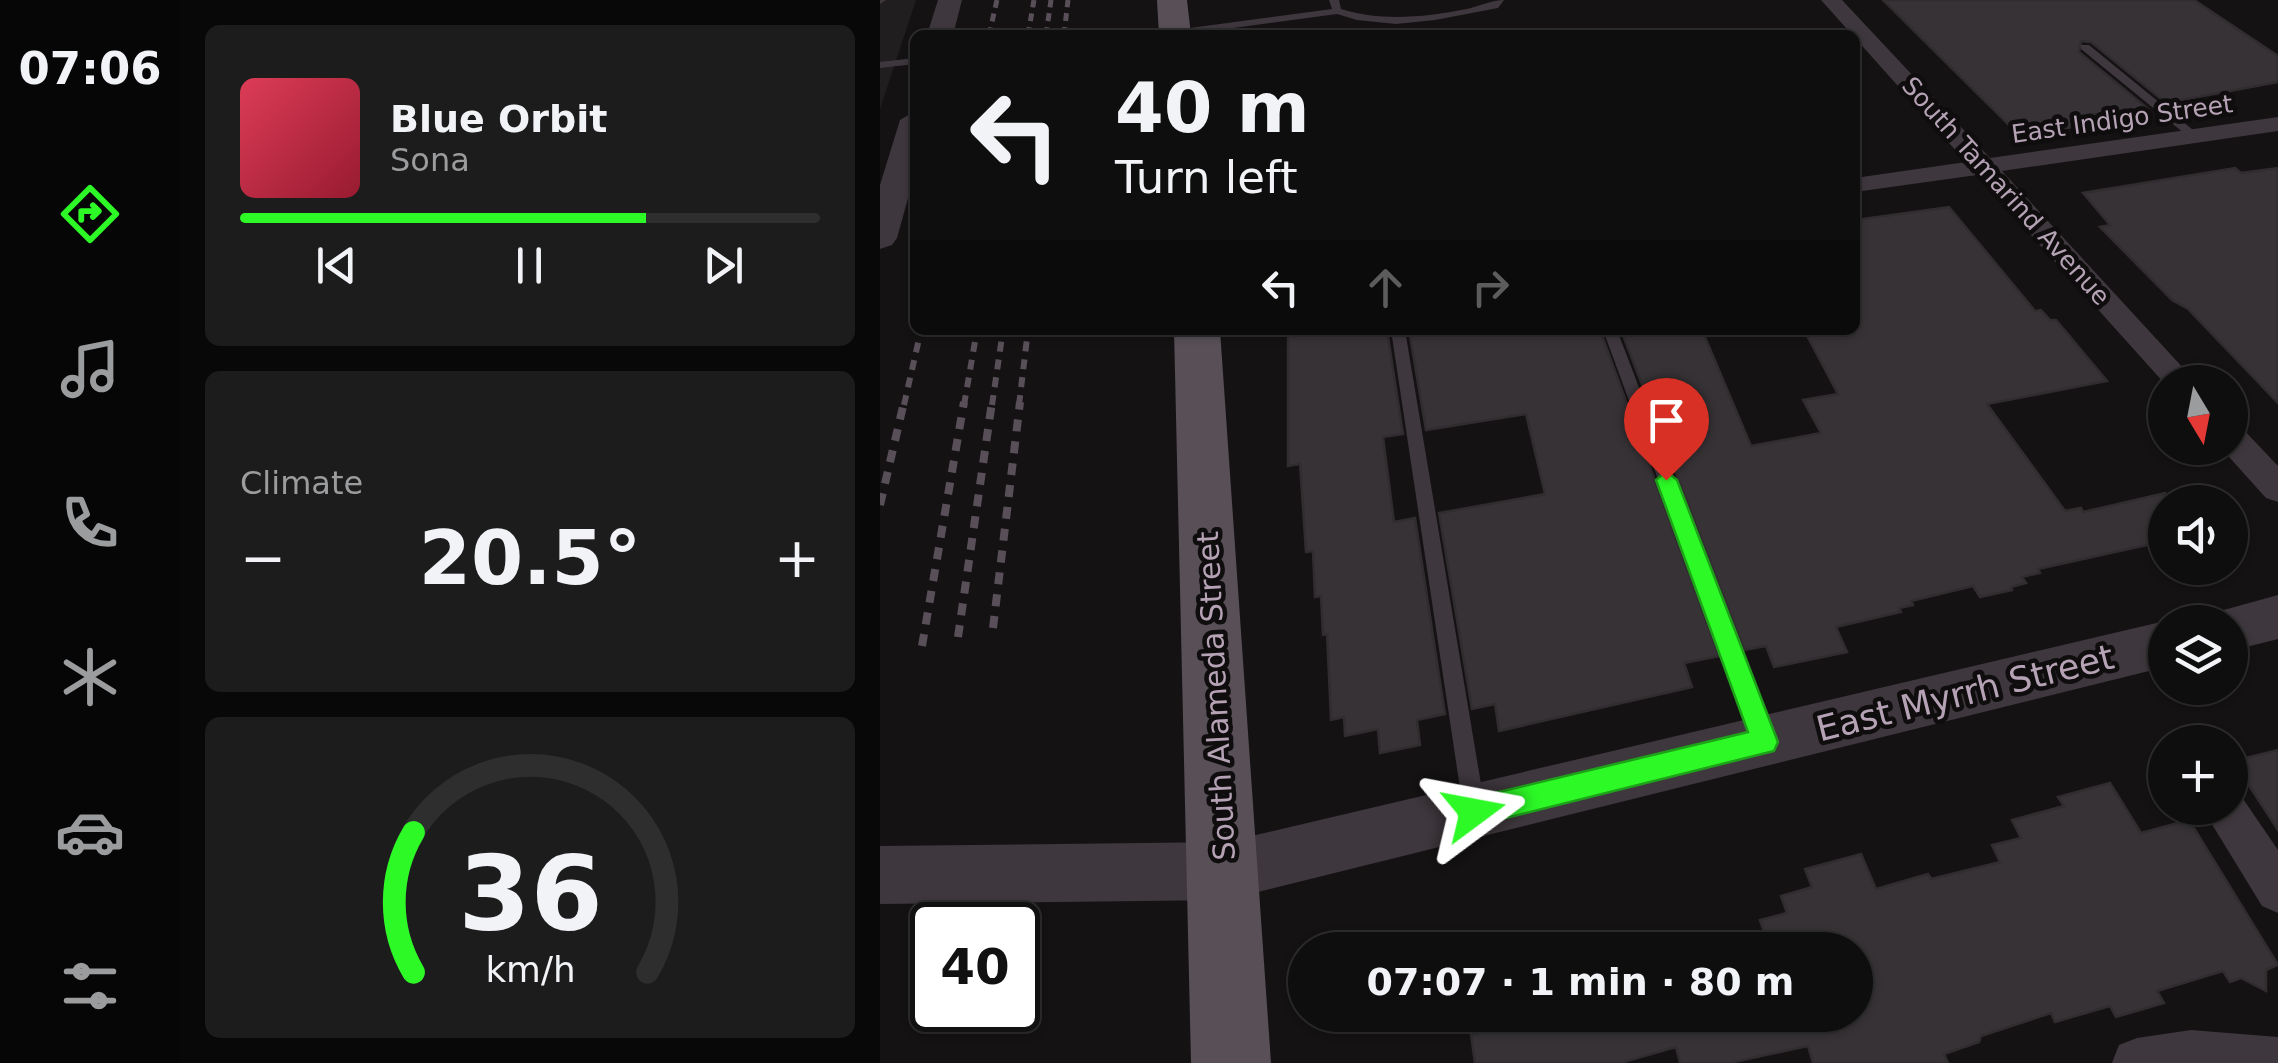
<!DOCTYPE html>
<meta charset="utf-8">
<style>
:root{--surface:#0f0e0e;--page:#1d1c1c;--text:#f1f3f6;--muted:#9b9c9e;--line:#2f2e2e;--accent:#2cf926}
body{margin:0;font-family:"DejaVu Sans",sans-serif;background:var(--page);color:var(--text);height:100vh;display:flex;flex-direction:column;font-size:38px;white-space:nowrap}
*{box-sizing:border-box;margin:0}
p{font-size:32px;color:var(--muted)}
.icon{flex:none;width:55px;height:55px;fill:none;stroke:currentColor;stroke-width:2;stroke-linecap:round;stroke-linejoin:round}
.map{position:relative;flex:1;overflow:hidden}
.sheet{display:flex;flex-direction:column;gap:25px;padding:25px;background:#080808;width:700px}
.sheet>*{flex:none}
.top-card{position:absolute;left:30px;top:30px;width:950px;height:305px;border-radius:15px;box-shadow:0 2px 8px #0004,0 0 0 2px var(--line);background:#0f0e0e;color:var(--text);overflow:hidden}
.needle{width:65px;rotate:170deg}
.fabs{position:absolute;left:1268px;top:365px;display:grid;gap:20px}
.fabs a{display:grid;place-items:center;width:100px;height:100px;border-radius:50%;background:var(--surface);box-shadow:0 2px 8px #0004,0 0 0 2px var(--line);font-size:50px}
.speed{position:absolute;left:30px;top:902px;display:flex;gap:20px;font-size:50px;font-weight:700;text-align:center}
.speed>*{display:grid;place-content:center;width:130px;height:130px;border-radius:50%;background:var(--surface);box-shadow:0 2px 8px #0004,0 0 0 2px var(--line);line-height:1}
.speed .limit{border:5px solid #111;border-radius:15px;background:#fff;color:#111}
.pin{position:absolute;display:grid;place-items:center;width:85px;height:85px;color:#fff;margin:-102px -42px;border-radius:50% 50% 50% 0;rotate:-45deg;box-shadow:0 0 10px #0007}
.pin .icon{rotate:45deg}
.me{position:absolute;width:110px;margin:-55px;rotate:77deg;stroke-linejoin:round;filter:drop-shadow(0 0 8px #0008)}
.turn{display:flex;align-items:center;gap:35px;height:210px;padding:0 40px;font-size:45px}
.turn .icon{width:130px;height:130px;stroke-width:2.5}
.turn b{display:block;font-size:70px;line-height:85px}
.lanes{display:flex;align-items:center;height:95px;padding:0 40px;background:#0003;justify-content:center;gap:50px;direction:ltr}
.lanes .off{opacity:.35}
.big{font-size:75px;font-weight:800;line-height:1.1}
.sheet .tile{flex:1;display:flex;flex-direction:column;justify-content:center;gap:15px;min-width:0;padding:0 35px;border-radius:15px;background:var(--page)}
.sheet .dial{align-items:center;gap:0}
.dial svg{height:260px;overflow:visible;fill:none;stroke:var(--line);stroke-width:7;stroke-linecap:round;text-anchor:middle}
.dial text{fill:var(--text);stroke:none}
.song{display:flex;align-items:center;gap:30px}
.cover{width:120px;height:120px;border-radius:15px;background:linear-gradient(135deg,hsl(350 70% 55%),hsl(350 70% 35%))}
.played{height:10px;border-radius:5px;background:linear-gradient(90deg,var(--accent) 70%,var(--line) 70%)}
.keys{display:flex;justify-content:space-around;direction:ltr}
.heat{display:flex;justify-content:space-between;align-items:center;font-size:55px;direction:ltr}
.trip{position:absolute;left:408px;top:932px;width:585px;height:100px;border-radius:50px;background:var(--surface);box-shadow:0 2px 8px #0004,0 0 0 2px var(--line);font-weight:800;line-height:100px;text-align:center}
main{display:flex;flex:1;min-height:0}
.menu{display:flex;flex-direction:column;width:180px;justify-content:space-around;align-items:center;background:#060606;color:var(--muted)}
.menu .icon{width:70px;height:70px}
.menu .active{color:var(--accent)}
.menu b{font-size:45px;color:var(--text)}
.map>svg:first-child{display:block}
.built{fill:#211e20}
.building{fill:#363235;stroke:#302c2f;stroke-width:2.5}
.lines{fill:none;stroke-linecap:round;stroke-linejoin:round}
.service{fill:#3e373d;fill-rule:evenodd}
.minor{fill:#3e373d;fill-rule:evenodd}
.tertiary{fill:#3e373d;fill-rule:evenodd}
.primary{fill:#584f57;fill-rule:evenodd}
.rail-far2{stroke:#584f58;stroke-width:5;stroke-dasharray:8 6;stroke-linecap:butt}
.rail-far1{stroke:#584f58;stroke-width:6;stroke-dasharray:10 8;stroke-linecap:butt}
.rail{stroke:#584f58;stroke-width:8;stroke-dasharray:12 10;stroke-linecap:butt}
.route{fill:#2cf926;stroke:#1da219;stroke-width:2.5}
.labels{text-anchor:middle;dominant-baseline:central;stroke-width:9;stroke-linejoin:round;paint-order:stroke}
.far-street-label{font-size:25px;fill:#b5a3b5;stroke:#0f0d0e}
.street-label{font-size:30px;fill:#b5a3b5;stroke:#0f0d0e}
.near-street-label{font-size:35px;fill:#b5a3b5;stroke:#0f0d0e}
</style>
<main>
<nav class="menu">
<b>07:06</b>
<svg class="icon active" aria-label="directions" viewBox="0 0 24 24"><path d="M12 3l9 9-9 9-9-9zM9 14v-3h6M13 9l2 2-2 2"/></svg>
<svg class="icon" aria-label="music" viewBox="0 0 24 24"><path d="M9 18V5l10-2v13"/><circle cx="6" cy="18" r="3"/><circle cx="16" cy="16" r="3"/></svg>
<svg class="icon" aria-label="phone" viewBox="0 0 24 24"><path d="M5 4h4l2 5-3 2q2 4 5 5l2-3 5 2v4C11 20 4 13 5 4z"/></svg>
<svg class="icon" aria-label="climate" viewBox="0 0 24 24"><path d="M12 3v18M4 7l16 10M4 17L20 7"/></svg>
<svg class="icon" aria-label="car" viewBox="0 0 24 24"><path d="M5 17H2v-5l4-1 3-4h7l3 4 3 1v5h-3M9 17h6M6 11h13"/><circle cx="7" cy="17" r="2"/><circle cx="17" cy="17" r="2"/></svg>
<svg class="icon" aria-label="filters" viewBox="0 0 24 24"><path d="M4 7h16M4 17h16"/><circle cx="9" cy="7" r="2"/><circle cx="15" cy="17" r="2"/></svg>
</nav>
<section class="sheet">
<div class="tile">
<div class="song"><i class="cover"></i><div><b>Blue Orbit</b><p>Sona</p></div></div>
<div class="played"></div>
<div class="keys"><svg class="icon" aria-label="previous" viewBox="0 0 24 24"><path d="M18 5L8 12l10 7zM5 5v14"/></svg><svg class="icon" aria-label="pause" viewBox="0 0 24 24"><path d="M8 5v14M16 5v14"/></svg><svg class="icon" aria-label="next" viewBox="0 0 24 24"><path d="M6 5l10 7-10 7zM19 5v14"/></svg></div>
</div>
<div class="tile"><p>Climate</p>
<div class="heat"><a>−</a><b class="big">20.5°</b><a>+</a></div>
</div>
<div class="tile dial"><svg viewBox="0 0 100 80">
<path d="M14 69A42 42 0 1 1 86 69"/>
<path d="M14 69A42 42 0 0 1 14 26" stroke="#2cf926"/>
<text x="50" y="56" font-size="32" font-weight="700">36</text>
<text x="50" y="72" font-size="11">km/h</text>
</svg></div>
</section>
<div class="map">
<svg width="1398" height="1063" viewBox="0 0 1398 1063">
<rect width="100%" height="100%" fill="#141213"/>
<path class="built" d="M0,0H36L0,109Z"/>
<g class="building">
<path d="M1003,0H1314L1398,56V82L1286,103L1211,42L1201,41L1199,52L1267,108L1201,116L1207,125L1139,135Z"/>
<path d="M1355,168L1361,173L1398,168V403L1308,309L1292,300L1220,227L1230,225L1203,193Z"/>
<path d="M1069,207L1155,311L1161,310L1170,320H1176L1227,381L1107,404L1185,511L1201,508L1203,512L1285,493V541L1158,569L1160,573L1142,577L1146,583L1131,587L1132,590L1100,597L1093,586L1031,601L1033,605L1019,608L1021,612L956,627L967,652L894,667L886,646L864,650L741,330H822L871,446L941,433L923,400L958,394L924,330H975V220Z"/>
<path d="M408,330H507L523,434L503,437L514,522L535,518L565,714L537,720L540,745L500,753L498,729L465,736L464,717L451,720L447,634L443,635L441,596L435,597L433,551L426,552L420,464L408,466Z"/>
<path d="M529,330H720L839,656L804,663L812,687L619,731L615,704L592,709L559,513L665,494L646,414L546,430Z"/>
<path d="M1398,750V830L1353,761Z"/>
<path d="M1230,783L1261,833L1309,820L1398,965L1386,970V991L1361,978L1350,982L1343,971L1277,991L1284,1003L1236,1017L1230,1006L1175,1022L1171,1013L1101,1036L1099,1042L1064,1054L1068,1063H933L928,1046L849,1063H800L796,1047L740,1063H595L591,1035L661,1015H975V950H890L880,920L907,913L901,896L932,887L925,869L981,854L996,889L1048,874L1051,879L1120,862L1112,845L1141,838L1132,820L1184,806L1178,797Z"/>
</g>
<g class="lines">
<g class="service">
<path d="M0,0H6L0,4Z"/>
<path d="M449,0H459L461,9C504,22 544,17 587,9C600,6 612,0 624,0L618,8L555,20L516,24L477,20L457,14L302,35L290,33L295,30L452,9Z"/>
<path d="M1201,45H1209L1318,134V138H1310L1201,49Z"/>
<path d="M35,58V64L0,68V62Z"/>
<path d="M511,330H525L605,808L602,816L594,819L586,816L583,808Z"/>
<path d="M723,330H737L893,737L890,744L883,747L876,744L873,737Z"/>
</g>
<g class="minor">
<path d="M941,0H962L1110,158L1398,117V131L1122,171L1316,382L1285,384L1097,175L975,192V178L1086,162Z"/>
<path d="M1350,424L1361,427L1398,466V502L1386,498L1341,448H1350Z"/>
<path d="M1350,789L1359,793L1398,850V913L1382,906L1322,808H1350Z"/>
<path d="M1311,1030L1398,1037V1063H1232L1239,1045L1257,1038Z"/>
</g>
<g class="tertiary">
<path d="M58,0H82L73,35H47Z"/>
<path d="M35,111V173L17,238L12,245L0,249V185L20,120Z"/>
<path d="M1398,595V639L1350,651V622H1329L1333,613Z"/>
<path d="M1285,621V667L346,900L0,904V846L346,842Z"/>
</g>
<g class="primary">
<path d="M277,0H307L311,35H279Z"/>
<path d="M294,330H340L391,1063H311Z"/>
</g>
<g class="rail-far2">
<path d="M109,35L117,0"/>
<path d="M148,35L154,0"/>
<path d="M166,35L171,0"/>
<path d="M184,35L188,0"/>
</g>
<g class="rail-far1">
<path d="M24,405L41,330"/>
<path d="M84,405L97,330"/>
<path d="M112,405L123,330"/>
<path d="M139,405L148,330"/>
</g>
<g class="rail">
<path d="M0,505L24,402"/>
<path d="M113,628L140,402"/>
<path d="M78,637L112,402"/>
<path d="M42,646L84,402"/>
</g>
</g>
<path class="route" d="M786,471L797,480L898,742L894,751L594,826L584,822L580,812L584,802L594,798L868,732L776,480Z"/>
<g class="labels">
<g class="far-street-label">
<text transform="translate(1242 119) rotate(-8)">East Indigo Street</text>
<text transform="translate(1126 191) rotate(48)">South Tamarind Avenue</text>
</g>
<g class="street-label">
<text transform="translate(336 696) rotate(-93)">South Alameda Street</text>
</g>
<g class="near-street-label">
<text transform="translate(1085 693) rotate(-14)">East Myrrh Street</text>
</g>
</g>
</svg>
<div class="fabs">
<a><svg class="needle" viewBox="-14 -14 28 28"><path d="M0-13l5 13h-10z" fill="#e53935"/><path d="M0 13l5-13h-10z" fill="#9b9c9e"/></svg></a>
<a><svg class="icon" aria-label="sound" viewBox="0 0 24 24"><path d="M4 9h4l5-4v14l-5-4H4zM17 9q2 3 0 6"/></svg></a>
<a><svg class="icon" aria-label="layers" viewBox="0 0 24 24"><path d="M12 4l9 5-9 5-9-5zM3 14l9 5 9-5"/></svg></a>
<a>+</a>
</div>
<div class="speed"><div class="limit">40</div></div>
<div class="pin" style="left:786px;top:480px;background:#d93025"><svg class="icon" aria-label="arrive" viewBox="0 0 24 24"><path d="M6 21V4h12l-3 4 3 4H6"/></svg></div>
<svg class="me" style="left:594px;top:812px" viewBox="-20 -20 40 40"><path d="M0-17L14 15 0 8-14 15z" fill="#2cf926" stroke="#fff" stroke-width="4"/></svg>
<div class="trip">07:07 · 1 min · 80 m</div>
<div class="top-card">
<div class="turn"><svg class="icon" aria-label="left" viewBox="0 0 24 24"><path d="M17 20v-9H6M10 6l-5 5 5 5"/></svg><div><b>40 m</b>Turn left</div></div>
<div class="lanes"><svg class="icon" aria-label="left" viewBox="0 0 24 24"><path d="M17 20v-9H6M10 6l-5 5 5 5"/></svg><svg class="icon off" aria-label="ahead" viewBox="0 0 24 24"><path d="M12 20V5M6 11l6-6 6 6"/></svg><svg class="icon off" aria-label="right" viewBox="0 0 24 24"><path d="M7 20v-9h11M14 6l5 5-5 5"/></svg></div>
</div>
</div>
</main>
